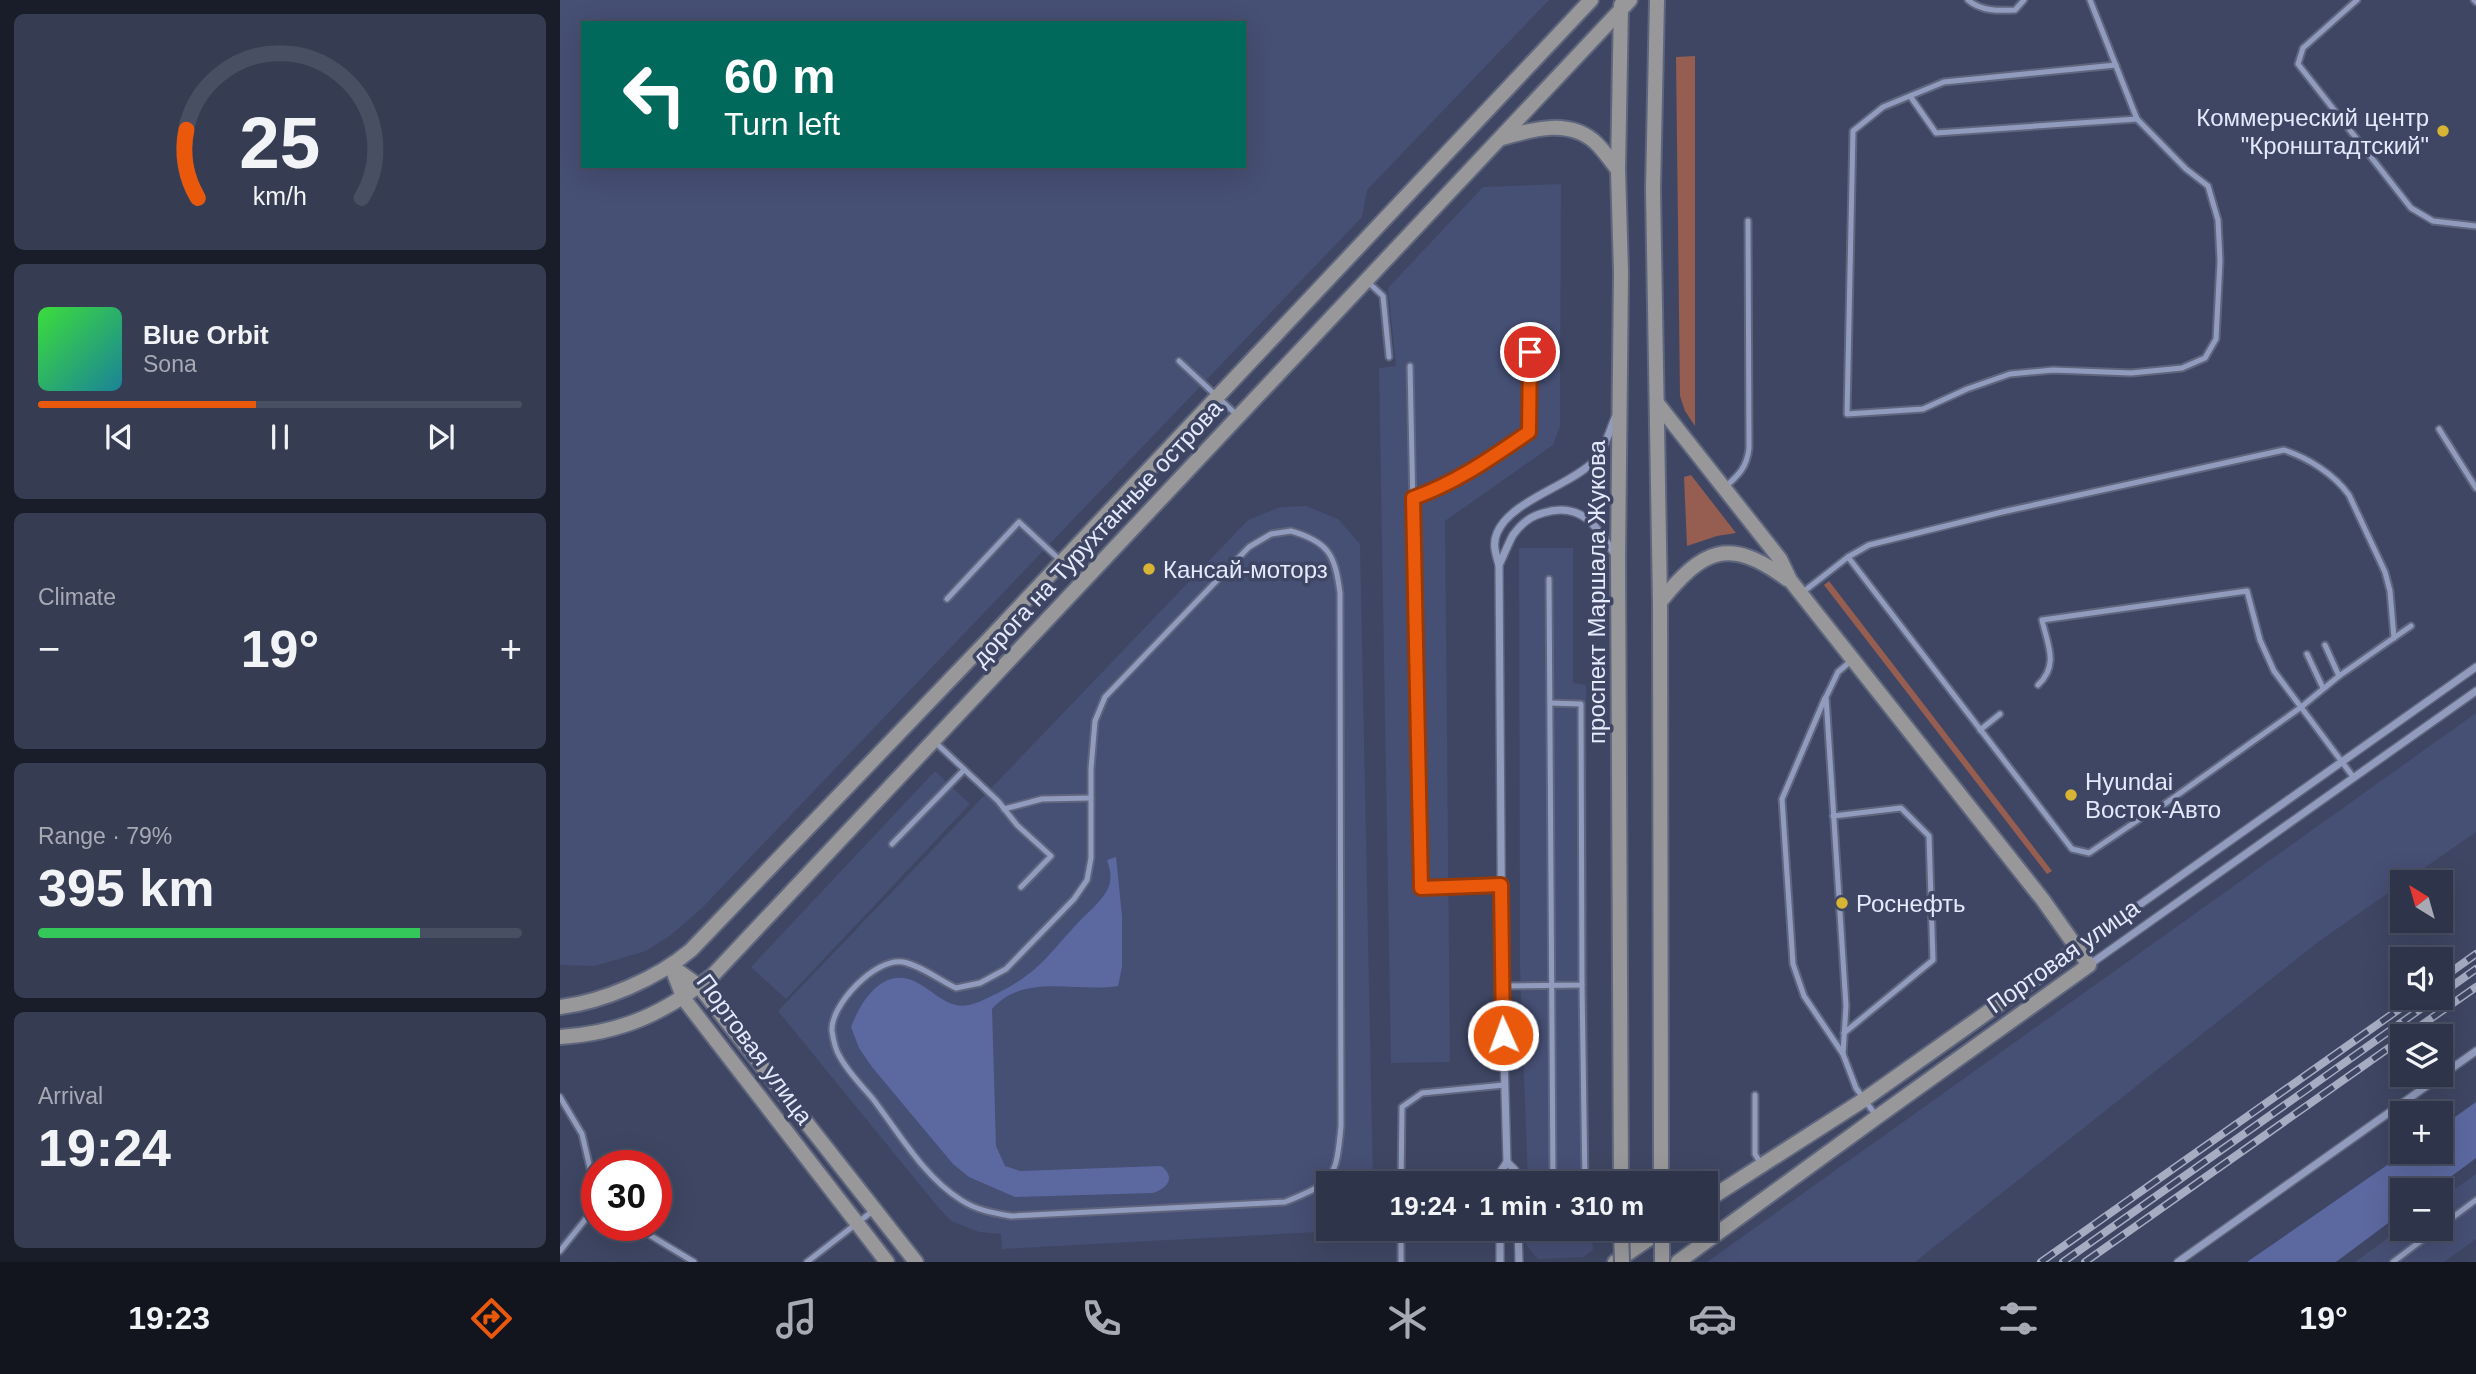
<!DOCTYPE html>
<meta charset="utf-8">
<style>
:root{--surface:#2e344a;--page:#363c51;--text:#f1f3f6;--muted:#a7aab5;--line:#494f62;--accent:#ea580c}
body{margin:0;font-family:Arial,sans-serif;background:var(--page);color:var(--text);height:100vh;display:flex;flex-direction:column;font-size:26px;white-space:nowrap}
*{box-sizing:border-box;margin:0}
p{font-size:23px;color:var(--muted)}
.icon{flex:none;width:38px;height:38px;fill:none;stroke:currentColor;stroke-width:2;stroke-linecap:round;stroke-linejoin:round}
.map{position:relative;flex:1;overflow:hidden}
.sheet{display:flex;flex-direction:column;gap:14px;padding:14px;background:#191d29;width:560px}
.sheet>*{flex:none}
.hud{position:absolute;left:21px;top:21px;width:665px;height:147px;border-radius:0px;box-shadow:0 7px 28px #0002,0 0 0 2px var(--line);background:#00695c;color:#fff;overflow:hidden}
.needle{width:46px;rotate:323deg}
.tools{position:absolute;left:1830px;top:870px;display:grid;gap:14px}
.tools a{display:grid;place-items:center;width:63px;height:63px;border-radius:0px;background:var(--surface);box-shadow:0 7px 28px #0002,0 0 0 2px var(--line);font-size:35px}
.speed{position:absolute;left:21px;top:1150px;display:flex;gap:14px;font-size:35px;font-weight:700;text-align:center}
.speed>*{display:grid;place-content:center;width:91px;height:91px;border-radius:50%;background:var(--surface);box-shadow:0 7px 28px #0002,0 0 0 2px var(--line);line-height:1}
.speed .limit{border:10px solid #d22;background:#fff;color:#111}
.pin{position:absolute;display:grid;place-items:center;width:60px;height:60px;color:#fff;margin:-30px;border:4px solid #fff;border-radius:50%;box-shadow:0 2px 7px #0007}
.me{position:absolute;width:77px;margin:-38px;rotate:358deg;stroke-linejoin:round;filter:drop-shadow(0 0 5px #0008)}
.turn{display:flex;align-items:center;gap:24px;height:147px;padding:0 28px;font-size:32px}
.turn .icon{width:91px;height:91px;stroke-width:2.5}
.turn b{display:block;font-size:49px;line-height:60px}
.big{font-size:52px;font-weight:800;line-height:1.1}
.sheet .card{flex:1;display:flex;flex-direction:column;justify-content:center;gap:10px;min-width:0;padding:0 24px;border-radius:10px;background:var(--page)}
.sheet .dial{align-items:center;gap:0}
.dial svg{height:182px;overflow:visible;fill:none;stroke:var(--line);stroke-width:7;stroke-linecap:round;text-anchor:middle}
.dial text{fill:var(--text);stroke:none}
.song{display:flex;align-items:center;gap:21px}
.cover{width:84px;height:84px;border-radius:10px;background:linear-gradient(135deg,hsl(120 70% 55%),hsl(190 70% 35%))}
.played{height:7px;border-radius:4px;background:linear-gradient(90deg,var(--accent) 45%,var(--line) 45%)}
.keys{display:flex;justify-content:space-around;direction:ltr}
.heat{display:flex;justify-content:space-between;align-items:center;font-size:38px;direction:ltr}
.charge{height:10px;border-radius:5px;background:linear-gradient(90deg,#34c759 79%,var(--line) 0)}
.trip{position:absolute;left:756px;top:1171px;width:402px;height:70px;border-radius:0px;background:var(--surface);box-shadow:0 7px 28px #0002,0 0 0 2px var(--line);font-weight:800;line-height:70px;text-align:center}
.tab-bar{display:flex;height:112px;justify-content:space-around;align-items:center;background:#12151e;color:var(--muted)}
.tab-bar .icon{width:49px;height:49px}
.tab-bar .current{color:var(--accent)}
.tab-bar b{font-size:32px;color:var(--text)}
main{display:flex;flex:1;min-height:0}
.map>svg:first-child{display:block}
.built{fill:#464f74;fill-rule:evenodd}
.green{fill:#965d51}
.water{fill:#5c69a0}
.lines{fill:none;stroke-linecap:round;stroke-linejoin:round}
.lane-casing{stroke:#5e657d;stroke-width:9}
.street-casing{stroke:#5e657d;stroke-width:10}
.secondary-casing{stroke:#5e657d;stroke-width:18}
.lane{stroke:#919bbd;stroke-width:5}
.street{stroke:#919bbd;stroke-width:7}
.secondary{stroke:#98989a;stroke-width:14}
.rail-casing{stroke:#a6acc2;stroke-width:8}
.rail{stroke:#3e4663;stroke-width:5;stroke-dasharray:16;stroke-linecap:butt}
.secondary-bridge-casing{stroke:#5e657d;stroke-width:18;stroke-linecap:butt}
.secondary-bridge{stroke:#98989a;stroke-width:14}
.route-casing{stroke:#983908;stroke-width:18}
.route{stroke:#ea580c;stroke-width:12}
.poi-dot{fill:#d7b434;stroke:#3e4663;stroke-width:2.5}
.labels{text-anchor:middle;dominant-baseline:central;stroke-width:7;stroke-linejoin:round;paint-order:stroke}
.poi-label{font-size:24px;fill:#e4e9fc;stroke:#3e4663;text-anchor:start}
.street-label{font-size:24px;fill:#e4e9fc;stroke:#3e4663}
</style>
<main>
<section class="sheet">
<div class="card dial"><svg viewBox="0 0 100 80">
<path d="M14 69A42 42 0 1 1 86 69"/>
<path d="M14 69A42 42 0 0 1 9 39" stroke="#ea580c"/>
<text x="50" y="56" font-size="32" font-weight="700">25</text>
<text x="50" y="72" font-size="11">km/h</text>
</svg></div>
<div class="card">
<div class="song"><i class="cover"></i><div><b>Blue Orbit</b><p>Sona</p></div></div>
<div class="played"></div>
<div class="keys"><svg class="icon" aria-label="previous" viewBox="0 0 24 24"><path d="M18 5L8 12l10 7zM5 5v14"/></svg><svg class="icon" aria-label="pause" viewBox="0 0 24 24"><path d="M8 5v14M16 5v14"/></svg><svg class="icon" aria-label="next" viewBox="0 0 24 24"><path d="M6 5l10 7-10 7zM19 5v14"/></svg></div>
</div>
<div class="card"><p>Climate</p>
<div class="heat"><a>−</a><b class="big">19°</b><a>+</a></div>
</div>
<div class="card"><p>Range · 79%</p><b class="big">395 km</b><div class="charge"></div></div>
<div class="card"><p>Arrival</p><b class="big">19:24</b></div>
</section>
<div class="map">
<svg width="1916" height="1262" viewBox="0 0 1916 1262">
<rect width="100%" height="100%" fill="#3e4663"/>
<g class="built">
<path d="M0,0H989L807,190L802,217L142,908L111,935L86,951L35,966L0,965ZM23,23H684V166H23Z"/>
<path d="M1001,184L1000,426L993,445L885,521L890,1062L831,1063L819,368L836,366L828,288L923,187Z"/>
<path d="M746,506L778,519L800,544L813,1183H768V1228L814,1229L442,1249L441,1234L419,1232L391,1221L377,1206L218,1011L688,520L720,507Z"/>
<path d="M959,548H1013V683L1026,685L1029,1183H968L960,967Z"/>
<path d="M1916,713V832L1758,942L1355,1262H1147Z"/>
<path d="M375,771L410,804L226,999L191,967Z"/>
<path d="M1916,1174V1239L1884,1262H1795L1843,1227L1881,1228V1199Z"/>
<path d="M966,1229H1032L1033,1250L1023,1257L978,1259L967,1246Z"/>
</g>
<g class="green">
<path d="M1135,56V426L1125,411L1120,396L1116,57Z"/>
<path d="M1131,475L1176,533L1157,536L1127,546L1124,477Z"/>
<path d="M1269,581L1492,871L1487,874L1264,585Z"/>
</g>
<g class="water">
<path d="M556,857L562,916V967L558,986C515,993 465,972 432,1009L436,1146L445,1166L460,1171L601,1166C616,1177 608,1188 593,1193L455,1197L409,1177L393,1164L312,1067L299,1048L291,1027C298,1009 311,985 331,979C362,970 380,1012 409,1005C419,1003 429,997 438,993C477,973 486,958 514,927C525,914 543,902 549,886C552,878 550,868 547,860Z"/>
<path d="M1916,1102V1158L1873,1190H1843V1212L1776,1262H1687L1846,1152H1881V1127Z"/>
</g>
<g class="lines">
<defs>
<g id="lane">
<path d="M1408,0C1421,11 1438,11 1455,10L1464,0"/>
<path d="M1797,0L1743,48L1738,64L1851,208L1873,221L1916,226"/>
<path d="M1914,0L1916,2"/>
<path d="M1556,65L1384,82L1323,107L1293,131L1287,414L1363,409L1407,389L1450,374L1493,370L1571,373L1622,368L1645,358L1656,339L1660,261L1658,220L1648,186L1626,169L1577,119"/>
<path d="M1350,96L1376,133L1577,119L1530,0"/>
<path d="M808,282L823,296L829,357"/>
<path d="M619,361L678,416"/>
<path d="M850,366L861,888L941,885"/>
<path d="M1879,429L1916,488"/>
<path d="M1164,488C1179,475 1187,467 1189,448L1188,221"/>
<path d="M853,498C896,483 931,458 969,432L970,352"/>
<path d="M731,531C769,542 775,555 780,593L781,1126C776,1178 775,1182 725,1202L451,1216C433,1213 416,1210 401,1200C364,1177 339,1133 313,1099C302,1086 288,1072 280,1057C276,1051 273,1038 272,1031C270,1005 316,957 343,962C362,966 379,980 396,988L420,983L446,969L514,899L527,880L531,858V769L535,721L545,697L689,547L711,534Z"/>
<path d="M1288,557L1309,545L1442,512L1724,450C1748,458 1774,474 1789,495L1825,572L1830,591L1834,638"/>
<path d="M989,579L993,1183"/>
<path d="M1243,592L1288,557L1512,849L1529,853L1590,812"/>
<path d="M387,599L459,522L500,560"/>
<path d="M1765,645L1779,676"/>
<path d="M1747,654L1763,688"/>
<path d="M1292,660L1278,672L1266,697L1286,1006L1283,1054L1296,1088L1317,1117"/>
<path d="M1478,685C1499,665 1488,646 1482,620L1687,591L1700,640L1714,671L1794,778"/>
<path d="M1265,698L1222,799L1233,964L1244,996L1283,1054"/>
<path d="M1420,730L1440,714"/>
<path d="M376,743L438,801L457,825L491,856L461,887"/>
<path d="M1599,808L1740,708L1779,676L1851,626"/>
<path d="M444,809L482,799L531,798"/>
<path d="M1273,816L1341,808L1369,836L1373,960L1284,1033"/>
<path d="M332,844L404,770"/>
<path d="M1022,985L1025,1183"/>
<path d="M942,986L1022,985L1021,704L990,703"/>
<path d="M1195,1095V1154L1201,1164"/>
<path d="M0,1097L22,1134L37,1198"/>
<path d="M841,1183L842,1107L862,1093L944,1085"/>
<path d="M73,1225L134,1262"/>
<path d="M1881,1226L1916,1200"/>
<path d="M0,1251L37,1205"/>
<path d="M247,1262L314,1210"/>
<path d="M841,1262V1228"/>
<path d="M1833,1262L1878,1228"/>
</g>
<g id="street">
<path d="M939,565C944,555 948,544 953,535C960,525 971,516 983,513C1021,501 1037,526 1055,555"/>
<path d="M1517,949L1916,667"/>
<path d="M1529,965L1916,691"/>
<path d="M947,1162L955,1170L956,1183"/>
<path d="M941,1183V1171L947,1162L942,986L939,565C936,555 932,544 937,533C950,501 1009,486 1033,462C1044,451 1049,432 1055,418"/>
<path d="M958,1228L959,1262"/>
<path d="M940,1262V1228"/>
<path d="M1618,1262L1916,1051"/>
</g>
<g id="secondary">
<path d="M1097,0L1093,189L1100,602L1101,1183"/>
<path d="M942,138C973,129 1011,118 1037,144C1045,152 1051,161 1058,170"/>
<path d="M1097,403L1220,559L1230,580L1483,900L1529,965L1317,1117L1118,1262"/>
<path d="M1100,602C1143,549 1168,536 1227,579"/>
<path d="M111,966L139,986L356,1262"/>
<path d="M112,968L124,999L327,1262"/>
<path d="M0,1007C43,1002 98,978 131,950L431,637L1031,0"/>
<path d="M0,1037C62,1033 105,1013 153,975L1070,0"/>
<path d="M1061,1183L1058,559L1061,272L1058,170L1061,5"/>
<path d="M1146,1201L1305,1099L1517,949"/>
<path d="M1055,1262L1105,1228"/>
</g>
</defs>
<use href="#lane" class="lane-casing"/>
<use href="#street" class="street-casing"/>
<use href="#secondary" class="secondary-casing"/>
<use href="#lane" class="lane"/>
<use href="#street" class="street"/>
<use href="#secondary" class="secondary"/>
<defs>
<g id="rail">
<path d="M1881,979L1916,954"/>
<path d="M1881,994L1916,969"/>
<path d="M1846,1036L1916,987"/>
<path d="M1481,1262L1855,998"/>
<path d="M1503,1262L1876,998"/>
<path d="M1525,1262L1843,1038"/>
</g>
</defs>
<use href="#rail" class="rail-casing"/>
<use href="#rail" class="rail"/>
<defs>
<g id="secondary-bridge">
<path d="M1061,1228L1062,1262"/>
<path d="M1102,1228V1262"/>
</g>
</defs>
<use href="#secondary-bridge" class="secondary-bridge-casing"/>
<use href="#secondary-bridge" class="secondary-bridge"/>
</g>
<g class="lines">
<defs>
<path id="route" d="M943,1035L941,885L861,888L853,498C896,483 931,458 969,432L970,352"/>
</defs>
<use href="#route" class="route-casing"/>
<use href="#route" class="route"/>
</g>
<g class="poi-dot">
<circle cx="1883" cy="131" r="7"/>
<circle cx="589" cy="569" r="7"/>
<circle cx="1511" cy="795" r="7"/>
<circle cx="1282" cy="903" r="7"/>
</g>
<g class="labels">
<g class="poi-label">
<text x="1869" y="117" text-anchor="end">Коммерческий центр<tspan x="1869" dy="28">"Кронштадтский"</tspan></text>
<text x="603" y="569">Кансай-моторз</text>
<text x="1525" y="781">Hyundai<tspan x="1525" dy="28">Восток-Авто</tspan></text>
<text x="1296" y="903">Роснефть</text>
</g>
<g class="street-label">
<text transform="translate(537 533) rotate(-47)">дорога на Турухтанные острова</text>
<text transform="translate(1036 592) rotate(-90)">проспект Маршала Жукова</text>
<text transform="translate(1503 956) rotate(-35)">Портовая улица</text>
<text transform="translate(195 1049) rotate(54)">Портовая улица</text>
</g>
</g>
</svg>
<div class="tools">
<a><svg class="needle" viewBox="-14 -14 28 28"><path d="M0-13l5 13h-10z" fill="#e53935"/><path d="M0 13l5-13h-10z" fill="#a7aab5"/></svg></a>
<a><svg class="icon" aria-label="sound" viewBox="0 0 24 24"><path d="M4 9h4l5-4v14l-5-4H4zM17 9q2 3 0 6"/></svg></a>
<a><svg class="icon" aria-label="layers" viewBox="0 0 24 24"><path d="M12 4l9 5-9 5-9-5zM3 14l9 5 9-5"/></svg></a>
<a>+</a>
<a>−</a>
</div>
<div class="speed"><div class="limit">30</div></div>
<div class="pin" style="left:970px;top:352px;background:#d93025"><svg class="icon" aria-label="arrive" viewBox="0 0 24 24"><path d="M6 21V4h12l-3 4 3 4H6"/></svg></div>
<svg class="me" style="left:943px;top:1035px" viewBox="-20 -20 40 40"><circle r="17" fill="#ea580c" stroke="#fff" stroke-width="3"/><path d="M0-11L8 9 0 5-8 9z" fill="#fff"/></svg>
<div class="trip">19:24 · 1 min · 310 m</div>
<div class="hud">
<div class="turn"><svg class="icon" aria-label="left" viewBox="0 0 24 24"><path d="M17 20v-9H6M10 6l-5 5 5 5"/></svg><div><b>60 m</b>Turn left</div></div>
</div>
</div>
</main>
<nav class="tab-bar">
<b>19:23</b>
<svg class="icon current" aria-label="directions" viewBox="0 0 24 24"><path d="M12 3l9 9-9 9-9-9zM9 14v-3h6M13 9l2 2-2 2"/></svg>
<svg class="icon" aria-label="music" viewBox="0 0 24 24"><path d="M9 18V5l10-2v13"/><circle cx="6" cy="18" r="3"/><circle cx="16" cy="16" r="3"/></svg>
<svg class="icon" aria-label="phone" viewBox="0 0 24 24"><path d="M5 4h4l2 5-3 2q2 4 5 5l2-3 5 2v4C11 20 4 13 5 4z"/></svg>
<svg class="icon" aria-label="climate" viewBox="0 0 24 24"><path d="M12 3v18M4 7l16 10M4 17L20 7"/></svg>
<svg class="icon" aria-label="car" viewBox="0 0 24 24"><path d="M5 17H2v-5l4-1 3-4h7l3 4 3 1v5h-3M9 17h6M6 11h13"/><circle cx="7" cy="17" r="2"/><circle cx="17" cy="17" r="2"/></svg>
<svg class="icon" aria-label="filters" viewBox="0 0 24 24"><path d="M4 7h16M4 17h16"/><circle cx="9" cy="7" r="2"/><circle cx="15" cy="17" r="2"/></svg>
<b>19°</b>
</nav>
